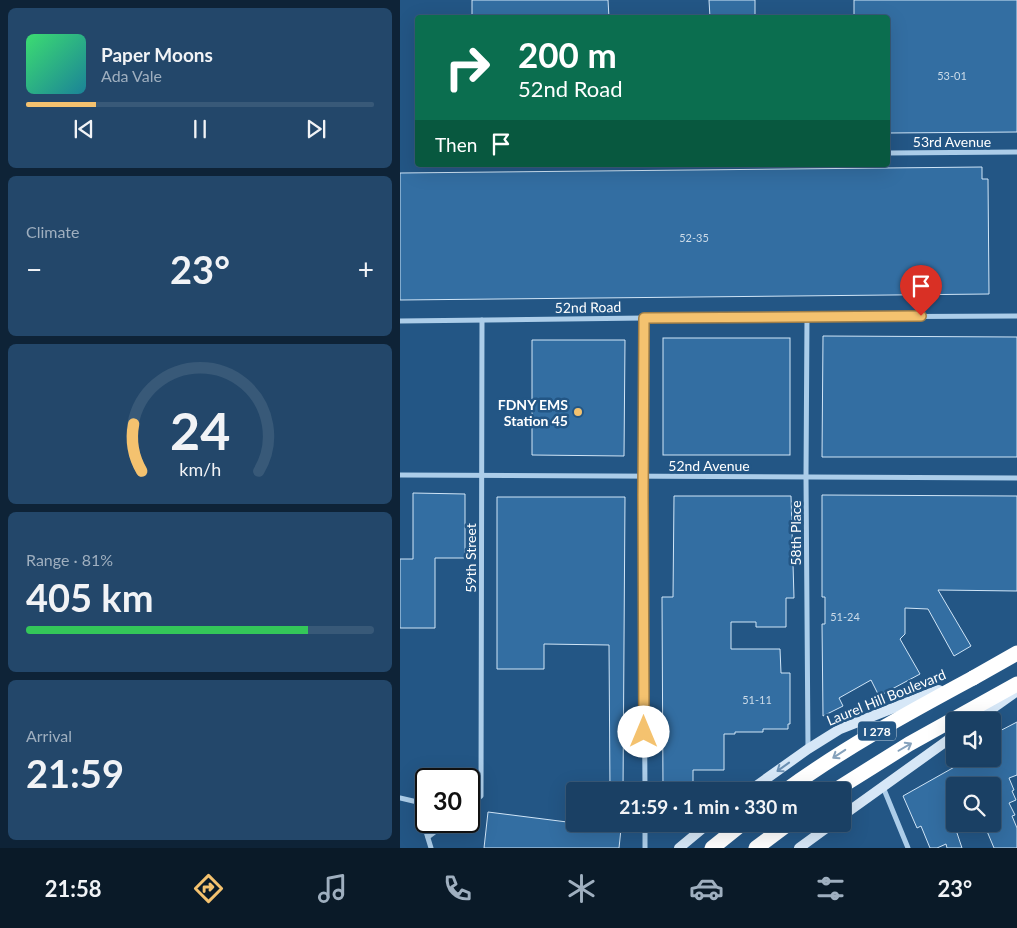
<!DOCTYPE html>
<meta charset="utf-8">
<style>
:root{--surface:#1a4064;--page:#23476a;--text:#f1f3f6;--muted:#9fafbf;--line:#385978;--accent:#f4c26f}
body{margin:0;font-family:Lato,sans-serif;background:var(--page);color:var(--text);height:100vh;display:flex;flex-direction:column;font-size:19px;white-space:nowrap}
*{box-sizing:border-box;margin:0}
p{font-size:16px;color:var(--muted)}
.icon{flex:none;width:28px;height:28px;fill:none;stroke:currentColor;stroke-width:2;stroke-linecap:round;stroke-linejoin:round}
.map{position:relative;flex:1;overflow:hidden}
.details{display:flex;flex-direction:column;gap:8px;padding:8px;background:#0e2337;width:400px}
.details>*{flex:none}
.top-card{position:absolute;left:15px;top:15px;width:475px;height:152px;border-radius:5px;box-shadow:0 5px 20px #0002,0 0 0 1px var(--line);background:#0b6e4f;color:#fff;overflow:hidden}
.controls{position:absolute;left:546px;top:712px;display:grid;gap:10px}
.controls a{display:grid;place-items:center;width:55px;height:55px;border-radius:5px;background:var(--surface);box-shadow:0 5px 20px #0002,0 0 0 1px var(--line);font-size:25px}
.speed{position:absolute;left:15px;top:768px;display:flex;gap:10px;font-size:25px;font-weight:700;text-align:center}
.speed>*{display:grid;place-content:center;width:65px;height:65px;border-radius:50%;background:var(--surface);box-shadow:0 5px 20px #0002,0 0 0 1px var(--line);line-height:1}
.speed .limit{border:2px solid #111;border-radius:8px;background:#fff;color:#111}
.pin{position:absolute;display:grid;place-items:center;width:42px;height:42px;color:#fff;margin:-51px -21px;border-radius:50% 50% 50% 0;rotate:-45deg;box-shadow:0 0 5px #0007}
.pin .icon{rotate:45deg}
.me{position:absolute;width:55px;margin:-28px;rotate:0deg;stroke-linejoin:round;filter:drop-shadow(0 0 4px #0008)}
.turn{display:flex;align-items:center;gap:18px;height:105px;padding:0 20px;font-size:22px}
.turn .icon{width:65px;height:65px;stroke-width:2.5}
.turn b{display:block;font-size:35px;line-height:42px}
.then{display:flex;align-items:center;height:48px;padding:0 20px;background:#0003;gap:10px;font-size:19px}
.big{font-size:38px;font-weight:700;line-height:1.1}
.details .tile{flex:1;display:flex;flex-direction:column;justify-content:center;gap:8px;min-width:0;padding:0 18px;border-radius:8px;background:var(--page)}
.details .dial{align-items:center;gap:0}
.dial svg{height:130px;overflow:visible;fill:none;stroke:var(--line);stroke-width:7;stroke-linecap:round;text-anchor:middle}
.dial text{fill:var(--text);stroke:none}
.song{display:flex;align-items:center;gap:15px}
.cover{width:60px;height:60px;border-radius:8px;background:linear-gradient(135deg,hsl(140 70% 55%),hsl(190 70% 35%))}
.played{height:5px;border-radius:2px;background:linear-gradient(90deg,var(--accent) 20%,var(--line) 20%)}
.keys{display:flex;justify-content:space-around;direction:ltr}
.heat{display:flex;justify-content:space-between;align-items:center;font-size:28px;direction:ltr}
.charge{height:8px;border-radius:4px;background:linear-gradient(90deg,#34c759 81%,var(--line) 0)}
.trip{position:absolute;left:166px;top:782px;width:285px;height:50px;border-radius:5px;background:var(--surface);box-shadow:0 5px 20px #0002,0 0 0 1px var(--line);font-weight:700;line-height:50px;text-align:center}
.tab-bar{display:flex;height:80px;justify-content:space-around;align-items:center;background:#0a1a28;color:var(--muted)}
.tab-bar .icon{width:35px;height:35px}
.tab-bar .current{color:var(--accent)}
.tab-bar b{font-size:22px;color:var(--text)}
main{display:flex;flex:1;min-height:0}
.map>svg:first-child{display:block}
.building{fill:#336ea2;stroke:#d0e5f7}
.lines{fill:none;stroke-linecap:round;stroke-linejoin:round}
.minor{stroke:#accde9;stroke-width:5}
.secondary{stroke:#d6e7f7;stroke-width:10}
.motorway{stroke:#fff;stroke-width:15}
.motorway-bridge{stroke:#fff;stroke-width:15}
.oneway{stroke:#86a2bc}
.oneway2{stroke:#6b90b3}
.route-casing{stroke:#9f7e48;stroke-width:12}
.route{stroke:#f4c26f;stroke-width:9}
.poi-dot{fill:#f4c26f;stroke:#235685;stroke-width:2}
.labels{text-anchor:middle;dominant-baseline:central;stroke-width:5;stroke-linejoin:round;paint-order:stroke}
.number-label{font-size:11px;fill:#ccdbe8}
.shield{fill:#235685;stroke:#bdccda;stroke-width:1}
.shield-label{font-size:12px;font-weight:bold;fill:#fff}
.street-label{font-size:14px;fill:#fff;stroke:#235685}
.poi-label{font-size:14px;font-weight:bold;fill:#fff;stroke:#235685;text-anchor:end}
</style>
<main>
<section class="details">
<div class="tile">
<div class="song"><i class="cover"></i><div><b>Paper Moons</b><p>Ada Vale</p></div></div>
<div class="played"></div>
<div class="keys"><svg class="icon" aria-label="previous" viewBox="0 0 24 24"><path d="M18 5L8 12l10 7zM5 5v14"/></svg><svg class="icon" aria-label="pause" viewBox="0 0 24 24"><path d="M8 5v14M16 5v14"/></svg><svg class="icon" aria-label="next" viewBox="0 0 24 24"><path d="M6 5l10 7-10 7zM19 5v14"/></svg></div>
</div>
<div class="tile"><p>Climate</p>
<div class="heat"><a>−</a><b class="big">23°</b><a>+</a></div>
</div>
<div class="tile dial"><svg viewBox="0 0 100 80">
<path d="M14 69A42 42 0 1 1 86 69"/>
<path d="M14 69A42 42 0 0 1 9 40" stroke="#f4c26f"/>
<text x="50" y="56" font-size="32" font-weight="700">24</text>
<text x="50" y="72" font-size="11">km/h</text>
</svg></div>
<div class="tile"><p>Range · 81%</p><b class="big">405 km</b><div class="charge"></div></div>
<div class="tile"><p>Arrival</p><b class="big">21:59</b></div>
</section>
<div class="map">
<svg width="617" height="848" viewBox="0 0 617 848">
<rect width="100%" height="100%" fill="#235685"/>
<g class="building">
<path d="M72,0H208L209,18H72Z"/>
<path d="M309,0H355V18H310Z"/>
<path d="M454,0H617V132L488,133V18H454Z"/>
<path d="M582,167V179H588L589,294L0,300V173Z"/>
<path d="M423,336L617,337V457H422Z"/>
<rect x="263" y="338" width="127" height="117"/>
<path d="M132,340H225L224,456L132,455Z"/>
<path d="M13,493L65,494V558H35V628H0V559H13Z"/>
<path d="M422,495L617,496V591L538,590L571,646L554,656L528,609L505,608V634L500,639L520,674L479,696L471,680L439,698L443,706L423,716L422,624H425V597H422Z"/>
<path d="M274,496H391L394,598H386V627H356V622H331V649H380L381,673H390V724H388V729H363V732H335V734H324V770H293V791H263L262,597H273Z"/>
<path d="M97,497H225L223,791H210L209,645L144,644V669H97Z"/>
<path d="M617,722V775L609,778L614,790L612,791L616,800L609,803L615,815L612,816L617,828V848H594L584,824H592V786H555V827L562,848H547L546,844L537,848H530L521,826L517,828L503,796L558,765L556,759H592V735Z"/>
<path d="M88,812L175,823V824L221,829L219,848H84Z"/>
</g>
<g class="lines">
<g class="minor">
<path d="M488,153L617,152"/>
<path d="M407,317L406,476L408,749"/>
<path d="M244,318L243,475L245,791"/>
<path d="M0,321L244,318L617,316"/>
<path d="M0,475L617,478"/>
<path d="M483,787L508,848"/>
<path d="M0,798L26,804"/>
<path d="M17,802L31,848"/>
<path d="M69,805L81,796L82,320"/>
<path d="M245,824V848"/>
<path d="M28,837L49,821"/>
</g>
<g class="secondary">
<path d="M575,721L617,691"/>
<path d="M349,791L408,749L440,729L539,690"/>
<path d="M442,816L555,735"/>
<path d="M279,848L308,824"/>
<path d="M399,848L432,824"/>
</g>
<g class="motorway">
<path d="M385,791C444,748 508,713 573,678"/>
<path d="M434,791L509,744L617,684"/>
<path d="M312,848L342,824"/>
<path d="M356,848L388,824"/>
</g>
<path class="motorway-bridge" d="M573,678L617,653"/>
</g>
<defs><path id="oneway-shaft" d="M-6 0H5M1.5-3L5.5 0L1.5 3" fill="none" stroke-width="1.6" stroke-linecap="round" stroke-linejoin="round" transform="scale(1.25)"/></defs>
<g class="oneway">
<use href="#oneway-shaft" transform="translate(505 747) rotate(-30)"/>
<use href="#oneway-shaft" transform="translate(439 754) rotate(147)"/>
</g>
<use class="oneway2" href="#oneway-shaft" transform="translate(383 767) rotate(144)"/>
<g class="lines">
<defs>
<path id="route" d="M244,732L243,495L244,318L521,316"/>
</defs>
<use href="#route" class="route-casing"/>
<use href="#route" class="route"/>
</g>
<circle class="poi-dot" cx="178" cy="412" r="5"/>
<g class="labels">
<g class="number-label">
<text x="552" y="75">53-01</text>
<text x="294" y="237">52-35</text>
<text x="445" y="616">51-24</text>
<text x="357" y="699">51-11</text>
</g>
<rect class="shield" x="458" y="721.5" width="38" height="19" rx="4"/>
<g class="shield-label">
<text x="477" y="731">I 278</text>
</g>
<g class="street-label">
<text x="552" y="141">53rd Avenue</text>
<text transform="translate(188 307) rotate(-1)">52nd Road</text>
<text x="309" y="465">52nd Avenue</text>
<text transform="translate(395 533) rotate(-90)">58th Place</text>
<text transform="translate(70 558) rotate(-90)">59th Street</text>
<text transform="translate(486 697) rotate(-22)">Laurel Hill Boulevard</text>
</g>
<g class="poi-label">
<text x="168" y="404">FDNY EMS<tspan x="168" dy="16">Station 45</tspan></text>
</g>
</g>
</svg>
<div class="controls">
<a><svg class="icon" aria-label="sound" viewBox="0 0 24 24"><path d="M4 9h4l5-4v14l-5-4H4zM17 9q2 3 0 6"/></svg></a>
<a><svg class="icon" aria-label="search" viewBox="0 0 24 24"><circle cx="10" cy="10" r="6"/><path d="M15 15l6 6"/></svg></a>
</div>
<div class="speed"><div class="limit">30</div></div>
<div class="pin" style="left:521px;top:316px;background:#d93025"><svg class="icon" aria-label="arrive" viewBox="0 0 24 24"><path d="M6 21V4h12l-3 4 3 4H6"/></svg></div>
<svg class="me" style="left:244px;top:732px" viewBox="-20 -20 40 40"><circle r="19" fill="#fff"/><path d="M0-13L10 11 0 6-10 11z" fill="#f4c26f"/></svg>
<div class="trip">21:59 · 1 min · 330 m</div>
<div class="top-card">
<div class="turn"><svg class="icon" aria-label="right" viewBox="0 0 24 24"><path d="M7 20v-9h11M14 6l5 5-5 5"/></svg><div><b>200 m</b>52nd Road</div></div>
<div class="then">Then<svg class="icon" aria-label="arrive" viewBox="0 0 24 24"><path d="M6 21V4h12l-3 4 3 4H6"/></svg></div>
</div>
</div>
</main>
<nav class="tab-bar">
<b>21:58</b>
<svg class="icon current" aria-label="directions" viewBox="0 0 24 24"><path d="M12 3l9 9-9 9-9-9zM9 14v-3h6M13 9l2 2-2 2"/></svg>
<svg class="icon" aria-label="music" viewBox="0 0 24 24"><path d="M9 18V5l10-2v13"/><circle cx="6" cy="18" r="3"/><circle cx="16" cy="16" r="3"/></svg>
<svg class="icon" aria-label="phone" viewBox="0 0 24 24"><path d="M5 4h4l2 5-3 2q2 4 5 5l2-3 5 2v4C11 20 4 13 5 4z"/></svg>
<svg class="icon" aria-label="climate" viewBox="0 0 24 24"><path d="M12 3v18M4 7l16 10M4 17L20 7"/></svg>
<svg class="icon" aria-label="car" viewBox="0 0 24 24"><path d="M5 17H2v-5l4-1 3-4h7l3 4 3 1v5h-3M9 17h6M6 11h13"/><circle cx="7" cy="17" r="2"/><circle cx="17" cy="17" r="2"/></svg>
<svg class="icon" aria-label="filters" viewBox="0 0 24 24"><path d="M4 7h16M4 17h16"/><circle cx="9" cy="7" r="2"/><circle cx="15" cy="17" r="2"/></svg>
<b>23°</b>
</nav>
